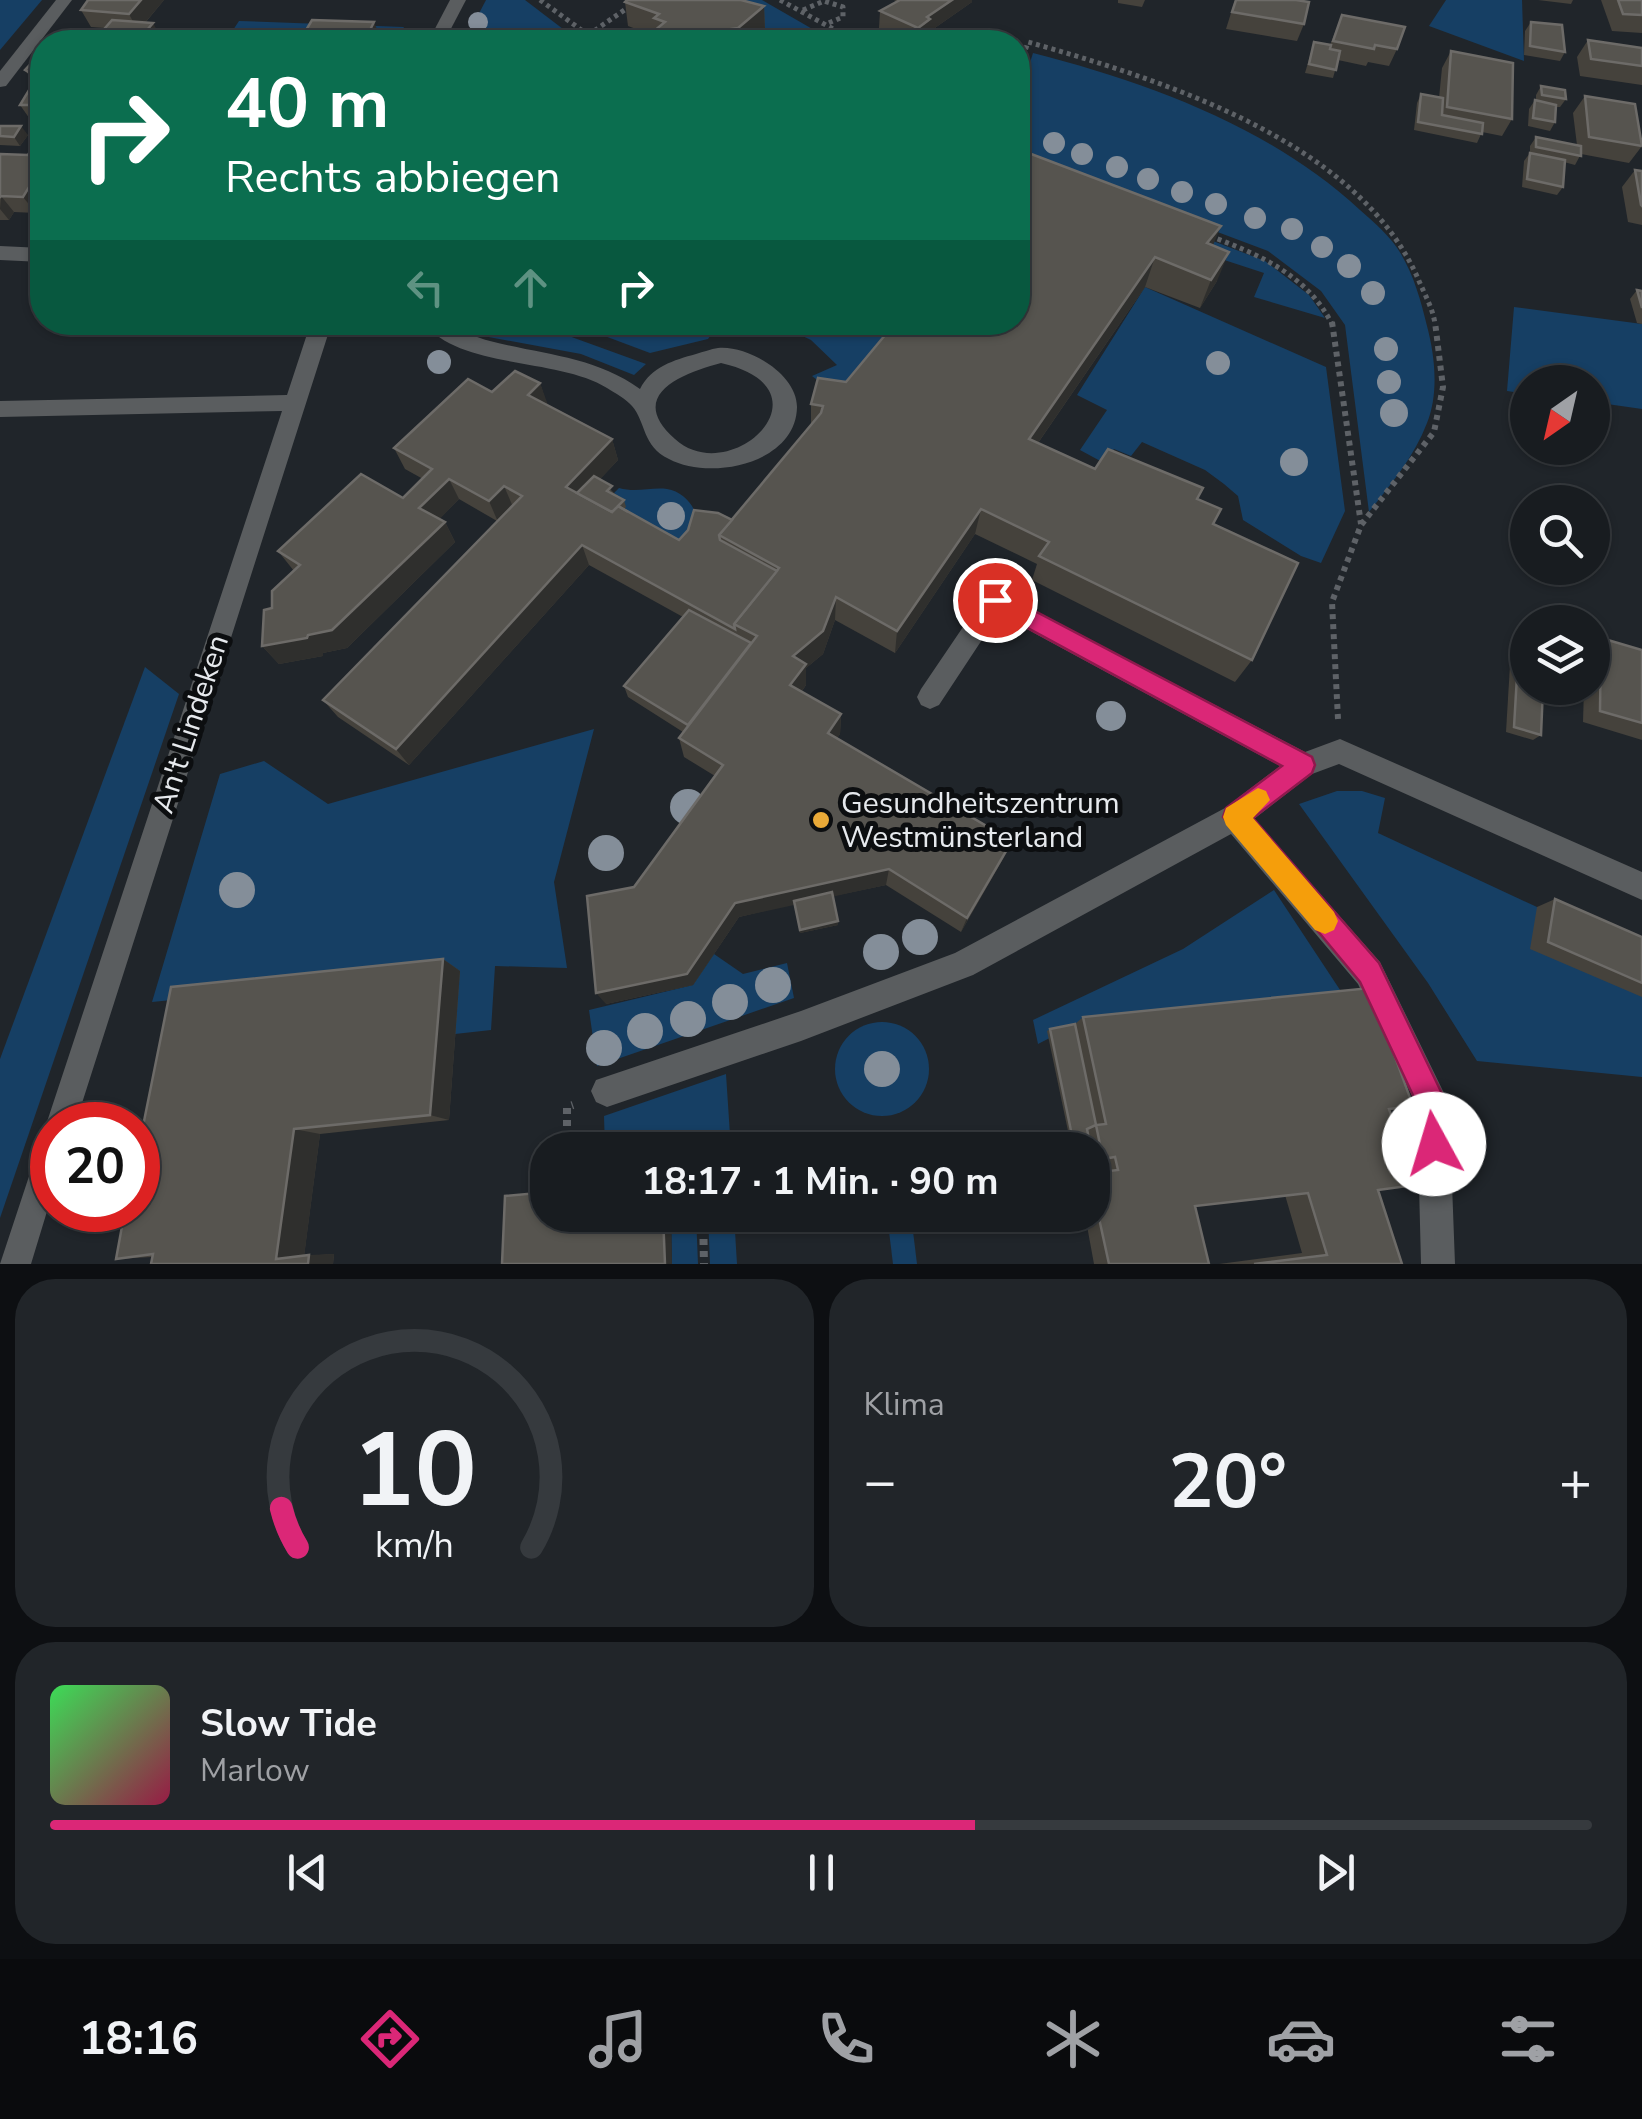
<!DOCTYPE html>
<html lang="de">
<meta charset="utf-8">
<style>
:root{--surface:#181c20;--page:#212529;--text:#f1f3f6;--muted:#9fa1a5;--line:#363a3e;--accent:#db2777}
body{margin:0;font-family:"Nunito Sans",sans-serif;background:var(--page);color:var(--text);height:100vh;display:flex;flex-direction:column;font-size:38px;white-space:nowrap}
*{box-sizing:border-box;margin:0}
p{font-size:32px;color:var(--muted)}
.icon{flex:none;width:55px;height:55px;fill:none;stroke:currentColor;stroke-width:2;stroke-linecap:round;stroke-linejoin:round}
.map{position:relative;height:1264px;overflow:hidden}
.drawer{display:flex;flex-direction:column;gap:15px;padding:15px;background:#0d0f12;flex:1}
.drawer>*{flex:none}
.top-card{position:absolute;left:30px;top:30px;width:1000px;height:305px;border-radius:40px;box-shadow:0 2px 8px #0004,0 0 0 2px var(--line);background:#0b6e4f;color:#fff;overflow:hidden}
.needle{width:65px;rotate:214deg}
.fabs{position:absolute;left:1510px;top:365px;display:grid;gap:20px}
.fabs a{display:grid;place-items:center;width:100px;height:100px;border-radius:50%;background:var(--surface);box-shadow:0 2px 8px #0004,0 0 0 2px var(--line);font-size:50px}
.speed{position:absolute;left:30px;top:1102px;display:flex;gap:20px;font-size:50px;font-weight:700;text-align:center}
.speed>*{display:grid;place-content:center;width:130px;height:130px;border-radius:50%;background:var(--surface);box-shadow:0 2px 8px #0004,0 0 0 2px var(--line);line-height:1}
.speed .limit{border:15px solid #d22;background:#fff;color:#111}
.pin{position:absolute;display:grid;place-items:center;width:85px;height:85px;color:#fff;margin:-42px;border:5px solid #fff;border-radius:50%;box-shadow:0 2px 10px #0007}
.me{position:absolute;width:110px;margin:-55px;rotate:354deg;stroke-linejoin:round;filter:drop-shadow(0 0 8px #0008)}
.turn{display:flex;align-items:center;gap:35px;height:210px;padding:0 30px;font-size:45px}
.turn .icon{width:130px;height:130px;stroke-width:2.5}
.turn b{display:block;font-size:70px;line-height:85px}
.lanes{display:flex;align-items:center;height:95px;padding:0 30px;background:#0003;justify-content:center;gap:50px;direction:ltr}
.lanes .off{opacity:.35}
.big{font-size:75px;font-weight:700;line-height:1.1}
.drawer .widget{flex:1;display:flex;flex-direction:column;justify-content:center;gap:15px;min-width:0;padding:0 35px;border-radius:40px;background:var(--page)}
.drawer .dial{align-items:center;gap:0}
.dial svg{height:260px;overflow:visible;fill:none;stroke:var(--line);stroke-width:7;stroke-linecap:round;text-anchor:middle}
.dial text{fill:var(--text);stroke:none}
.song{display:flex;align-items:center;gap:30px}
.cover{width:120px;height:120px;border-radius:15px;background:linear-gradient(135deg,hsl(130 70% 55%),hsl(340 70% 35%))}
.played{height:10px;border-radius:5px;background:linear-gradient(90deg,var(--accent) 60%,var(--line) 60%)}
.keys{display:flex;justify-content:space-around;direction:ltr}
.heat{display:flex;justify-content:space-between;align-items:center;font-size:55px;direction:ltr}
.drawer .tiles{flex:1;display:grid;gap:15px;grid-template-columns:1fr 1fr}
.widget:last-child{grid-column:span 2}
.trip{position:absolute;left:530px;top:1132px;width:580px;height:100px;border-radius:40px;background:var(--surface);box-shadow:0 2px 8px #0004,0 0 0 2px var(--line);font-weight:700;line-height:100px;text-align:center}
.tabs{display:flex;height:160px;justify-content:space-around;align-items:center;background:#0a0b0d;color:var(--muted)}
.tabs .icon{width:70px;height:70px}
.tabs .selected{color:var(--accent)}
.tabs b{font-size:45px;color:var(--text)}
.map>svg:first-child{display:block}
.green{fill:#163f64}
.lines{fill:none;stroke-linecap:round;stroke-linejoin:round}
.path-far2{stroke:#5e6267;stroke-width:5;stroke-dasharray:4 4;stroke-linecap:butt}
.path-far1{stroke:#5e6267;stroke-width:6;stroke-dasharray:5 5;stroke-linecap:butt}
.path{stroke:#5e6267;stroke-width:8;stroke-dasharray:6 6;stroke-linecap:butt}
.minor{fill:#5a5d5f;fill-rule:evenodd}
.tree{fill:#848e99}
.wall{fill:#45423c}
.shaded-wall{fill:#2f2f2d}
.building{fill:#56544f;stroke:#6d6b68;stroke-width:2.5}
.route{fill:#db2777;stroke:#8e194d;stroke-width:2.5}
.slow{fill:#f59e0b}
.poi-dot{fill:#eaaa38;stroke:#0c0e10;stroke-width:4}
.labels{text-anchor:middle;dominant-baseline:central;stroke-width:10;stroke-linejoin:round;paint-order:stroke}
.street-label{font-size:30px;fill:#e6e9ed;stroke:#0c0e10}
.poi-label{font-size:30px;fill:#e6e9ed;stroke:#0c0e10;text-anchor:start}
</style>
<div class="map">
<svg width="1642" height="1264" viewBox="0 0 1642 1264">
<rect width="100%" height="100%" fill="#20252a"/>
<g class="green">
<path d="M0,0H42L0,50Z"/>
<path d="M486,0H525L580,42H464Z"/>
<path d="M688,0H762L835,42H750Z"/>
<path d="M1446,0H1522L1524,61L1429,26Z"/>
<path d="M239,21L404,27L396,42H225Z"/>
<path d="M1033,53C1150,83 1270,127 1360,210C1374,222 1392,238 1401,254C1414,276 1421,301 1427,326C1435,356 1439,393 1427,423C1414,457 1391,484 1369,512L1345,325L1321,291L1268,251L1018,157V101Z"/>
<path d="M1018,166L1265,261L1309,295L1325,318L1254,297L1264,273L1209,255Z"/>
<path d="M1145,287L1326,367L1345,511L1321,563L1301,556L1243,520L1238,496L1224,484L1205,470L1142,442L1131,456L1114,449L1104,463L1080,450L1107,410L1077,395Z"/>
<path d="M1514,307L1642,324V409L1593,402L1592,382H1528L1527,394L1507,391Z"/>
<path d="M501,323H533L646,364L634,375L581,354L483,336Z"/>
<path d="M553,323H603L637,328L662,323H719L708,339L650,353L594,332Z"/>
<path d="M775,323H917L849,404L812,376L837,365L811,340Z"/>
<path d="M619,488C636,493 651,487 667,489C686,492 700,511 697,530C696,539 687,551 683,560L609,498Z"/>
<path d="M145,667L179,694L0,1218V1059Z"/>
<path d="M594,729L554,882L567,968L495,966L491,1030L455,1034L459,971L152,1002L220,774L264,761L328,804Z"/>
<path d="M1337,791H1362L1385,798L1378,833L1537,907L1642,984V1077L1477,1061L1428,983L1299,804Z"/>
<path d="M1274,890L1346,999L1071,1027L1038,1044L1033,1020L1183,949Z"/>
<path d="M714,954L743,974L787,963L794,998L597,1066L589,1010L693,985Z"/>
<circle cx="882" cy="1069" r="47"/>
<path d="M726,1074L731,1150H705C689,1125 631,1145 605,1149L604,1116Z"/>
<path d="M671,1215H696L698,1264H672Z"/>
<path d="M708,1215H734L737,1264H710Z"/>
<path d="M887,1215H911L917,1264H893Z"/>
</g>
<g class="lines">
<g class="path-far2">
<path d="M540,0L598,42"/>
<path d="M780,0L857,42"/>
<path d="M803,10L824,1L843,7V17L826,24"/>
<path d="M588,35L639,0"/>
<path d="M1018,72L1028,42C1162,80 1360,141 1419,281C1425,295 1433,309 1435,324"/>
<path d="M1210,236C1260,255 1307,275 1332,324"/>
</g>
<g class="path-far1">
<path d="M1332,322L1361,524"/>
<path d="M1338,719L1332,602L1361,525L1434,432L1443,387L1435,322"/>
</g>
<g class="path">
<path d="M567,1150V1107L573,1105"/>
<path d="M649,1150L688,1145L695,1150"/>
<path d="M703,1215L704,1264"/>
</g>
<g class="minor">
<path d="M56,0H72L6,86L0,87V71Z"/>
<path d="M450,0H466L444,42H428Z"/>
<path d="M0,246L42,248V262L0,260Z"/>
<path d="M311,322H332L75,1125H52V1195L31,1264H0L282,411L0,417V401L287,395Z"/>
<path d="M423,322C452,322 464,334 490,341C543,355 594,356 640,389C651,367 674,360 696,354C703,352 711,349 718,348C748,345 797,374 797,407C796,464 710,481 669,459C642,446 646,422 632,406C626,399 615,393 607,388C557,357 460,370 423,322ZM721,363C836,389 731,490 675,439C625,395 683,373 721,363Z"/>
<path d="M995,590L1305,752L1340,739L1642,872V900L1339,764L1312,774L1254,819L1380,962L1444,1093L1449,1104L1455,1264H1421L1417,1106L1358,984L1231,834L973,975L801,1041L607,1107L596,1102L591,1091L596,1080L801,1011L955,953L1225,808L1280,766L999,614L939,705L930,709L921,705L917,697L921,689L986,593Z"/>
</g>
</g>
<g class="tree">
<circle cx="478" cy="22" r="10"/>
<circle cx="1054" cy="143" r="11"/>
<circle cx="1082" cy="154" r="11"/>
<circle cx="1117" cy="167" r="11"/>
<circle cx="1148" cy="179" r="11"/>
<circle cx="1182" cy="192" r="11"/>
<circle cx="1216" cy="204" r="11"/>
<circle cx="1255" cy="218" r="11"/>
<circle cx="1292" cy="229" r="11"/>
<circle cx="1322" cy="247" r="11"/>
<circle cx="1349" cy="266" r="12"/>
<circle cx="1373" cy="293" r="12"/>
<circle cx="1386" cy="349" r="12"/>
<circle cx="439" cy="362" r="12"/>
<circle cx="1218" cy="363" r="12"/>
<circle cx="1389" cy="382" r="12"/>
<circle cx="1394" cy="413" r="14"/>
<circle cx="1294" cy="462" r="14"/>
<circle cx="671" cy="516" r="14"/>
<circle cx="1111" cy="716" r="15"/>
<circle cx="688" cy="807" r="18"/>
<circle cx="606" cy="853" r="18"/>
<circle cx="237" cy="890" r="18"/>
<circle cx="920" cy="937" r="18"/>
<circle cx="881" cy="952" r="18"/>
<circle cx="773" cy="985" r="18"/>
<circle cx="730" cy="1002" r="18"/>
<circle cx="688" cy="1019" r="18"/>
<circle cx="645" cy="1031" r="18"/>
<circle cx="604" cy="1048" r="18"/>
<circle cx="882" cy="1069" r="18"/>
</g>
<g class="wall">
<path d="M164,0L145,23L158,32L149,42H106L100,34L105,28L91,27L81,10Z"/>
<path d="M894,0H972V2L929,32L928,36L920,42H911L879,28L880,11L898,2Z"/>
<path d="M1118,0H1145L1142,7L1118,3Z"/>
<path d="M1235,0L1304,24L1297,41L1226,29Z"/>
<path d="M1538,0H1573L1571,4Z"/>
<path d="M1601,0H1642V33L1612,31Z"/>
<path d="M625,2L764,6L765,30L750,42H656L655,36L628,26Z"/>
<path d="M1342,15L1397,49L1389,66L1368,62L1366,66L1338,60L1333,78L1305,73L1314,42L1330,45Z"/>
<path d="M1531,22L1565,52L1560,61L1524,55L1525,31Z"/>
<path d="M1588,40L1641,48L1642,46V85L1580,76L1577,57Z"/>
<path d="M1451,51L1512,119L1502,136L1482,132L1477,143L1414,130L1417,103L1421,94L1439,98L1442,68Z"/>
<path d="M42,52V122H32L20,105L34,82L25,70Z"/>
<path d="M1541,86L1566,99L1560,107H1556L1555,122L1550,131L1528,126L1529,109L1535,100L1536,101V95Z"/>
<path d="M1585,96L1642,146L1629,163L1581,154L1575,165L1564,162L1563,187L1557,195L1522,187L1524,161L1530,153V146L1536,137L1577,145L1573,113Z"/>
<path d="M0,126L28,135L20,146L0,145Z"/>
<path d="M42,133V202L36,213L14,212L9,220H0V154L28,155Z"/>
<path d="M1018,149L1213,245L1217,281L1200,308L1145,287L1038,443L1095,469L1198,499L1213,524L1252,660L1235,682L1032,580L1037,564L975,534L895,653L835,620L823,654L806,668V685L802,691L841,714L840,734L837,738L1004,857L961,932L886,885L833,896L838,925L800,933L794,904L739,917L693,985L606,1004L634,887L715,776L684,757L679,738L683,732L628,697L624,686L683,617L589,565L409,765L338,717L323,700L497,521L459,499L439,519L445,522L455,542L347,648L323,653V656L279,664L262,646L272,608L294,571L278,551L403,498L423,479L405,469L394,448L492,392L540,383L547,405L612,439L618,460L600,479L614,493L624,500L626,507L624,509L679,540L732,520L811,424V404L846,382L1018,322Z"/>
<path d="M1635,170L1642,171V225L1628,222L1622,187Z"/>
<path d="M1637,290L1642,291V324L1637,323L1630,299Z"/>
<path d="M1601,638L1642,650V740L1583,722L1584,688H1592V644Z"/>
<path d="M1518,659L1541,735L1533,740L1506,732L1510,665Z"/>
<path d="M1555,899L1642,937V997L1530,949L1537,907Z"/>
<path d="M443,959L460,971L449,1120L320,1134L304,1256L334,1254L333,1264L152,1257L116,1259Z"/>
<path d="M1083,1017L1413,1106L1389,1111L1378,1190L1402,1264H1219L1302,1253L1285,1195L1195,1206L1209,1264H1094L1085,1215H1092V1150H1072L1047,1031L1050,1029L1075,1024Z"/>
</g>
<g class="shaded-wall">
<path d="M141,0H164L138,31L129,14Z"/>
<path d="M952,0H972V2L929,32L928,36L920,42H916L918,28L927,17Z"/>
<path d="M764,6L765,30L750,42H718L717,36L725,30Z"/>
<path d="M374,22L381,39L379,42H364Z"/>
<path d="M153,23L158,32L149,42H144L141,37Z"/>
<path d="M21,126L28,135L20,146L14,137Z"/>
<path d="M42,166V202L36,213L23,197Z"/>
<path d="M1,196L14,212L9,220L0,209Z"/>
<path d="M1221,226L1209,255L1207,243Z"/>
<path d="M1229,252L1217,281L1200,308L1211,280Z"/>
<path d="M1155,257L1145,287L1022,466L1029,439Z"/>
<path d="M540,383L548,405L528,395Z"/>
<path d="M612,439L618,460L577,504L566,487Z"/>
<path d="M449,479L459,499L431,528L419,508Z"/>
<path d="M504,486L513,507L498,522L489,501Z"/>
<path d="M981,509L975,534L895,653L897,631Z"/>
<path d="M445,522L455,542L347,648L323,653V656L279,664L262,646L308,635Z"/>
<path d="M582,545L589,565L409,765L396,749Z"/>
<path d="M836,597L835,620L823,654L806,668V685L791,706L790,685L793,656Z"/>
<path d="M841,714L840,734L828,752V733Z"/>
<path d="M1012,841L1004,857L961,932L967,918Z"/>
<path d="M889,869L886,885L739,917L693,985L606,1004L596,993L735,903Z"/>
<path d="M838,921V925L800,933V930Z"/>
<path d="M443,959L460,971L449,1120L430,1115Z"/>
<path d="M294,1129L320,1134L304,1257L276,1259Z"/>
<path d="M663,1215H671L672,1264H665Z"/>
<path d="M334,1254L333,1264H308L309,1255Z"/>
</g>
<g class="building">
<path d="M88,0H141L129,14L81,10Z"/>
<path d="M627,0H741L764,6L738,28L725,30L717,36L723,38L719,42H685L654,31L665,22L654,18L659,14L625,2Z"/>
<path d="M900,0H952L927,17L930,19L918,28L880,11Z"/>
<path d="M1236,0H1296L1309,2L1304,24L1232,12Z"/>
<path d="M1618,0H1642V15L1623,14Z"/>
<path d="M1342,15L1405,27L1397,49L1375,45L1374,49L1333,41Z"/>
<path d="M112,20L153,23L141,37L100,34Z"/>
<path d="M312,20L374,22L364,42H299Z"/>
<path d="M1531,22L1562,25L1565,52L1530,46Z"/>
<path d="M1588,40L1642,48V66L1591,59Z"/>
<path d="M1314,42L1331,45L1330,49L1340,51L1336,70L1309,64Z"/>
<path d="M1451,51L1513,63L1512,119L1447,107Z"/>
<path d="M42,52V105H20L37,77L25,70Z"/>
<path d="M1541,86L1565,90L1566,99L1542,95Z"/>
<path d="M1421,94L1443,98L1442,115L1483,123L1482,134L1418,122Z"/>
<path d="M1585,96L1635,104L1642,146L1589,137Z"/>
<path d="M1535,100L1556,105L1555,122L1533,118Z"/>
<path d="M0,126H21L14,137L0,136Z"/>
<path d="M42,133V166L23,197L1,196L0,197V154L28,155Z"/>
<path d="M1536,137L1581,146V156L1536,147Z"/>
<path d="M1018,149L1221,226L1207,243L1229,252L1211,280L1155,257L1029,439L1095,469L1108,449L1203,488L1197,499L1221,509L1213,524L1298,563L1252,660L1039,556L1049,542L981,509L897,631L836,597L823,631L793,656L806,664L790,685L841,714L828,733L1012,841L967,918L889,869L735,903L687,974L596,993L587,896L634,887L723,765L679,738L757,636L734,624L779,568L719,535L821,413L823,406L811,404L818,378L846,382L896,322H1018Z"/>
<path d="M1530,153L1565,160L1563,187L1527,179Z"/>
<path d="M1635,170L1642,171V206L1641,205Z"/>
<path d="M1637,290L1642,291V308Z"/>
<path d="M515,371L540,383L528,395L612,439L566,487L612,512L618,506L679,540L688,530L694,510L718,513L732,520L719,535L720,540L777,571L734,624L735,629L582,545L396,749L323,700L522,496L504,486L489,501L449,479L419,508L445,522L332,630L308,635L307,638L262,646L264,610L272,608V591L300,565L278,551L361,474L403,498L432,469L394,448L468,379L492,392Z"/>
<path d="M594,476L612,486L607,491L624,500L618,506L628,512L618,506L612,512L577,493Z"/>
<path d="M689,610L751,643L688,725L624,686Z"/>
<path d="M1601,638L1642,650V723L1600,711Z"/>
<path d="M1518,659L1528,662V688H1543L1541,735L1514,727Z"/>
<path d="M832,892L838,921L800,930L794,901Z"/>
<path d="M1555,899L1642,937V983L1548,942Z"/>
<path d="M443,959L430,1115L294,1129L276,1259L309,1255L308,1264H151L153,1254L116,1259L125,1210H138V1151L171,987Z"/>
<path d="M1370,988L1413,1106L1389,1109L1415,1185L1378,1190L1402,1264H1254L1327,1255L1308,1193L1195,1206L1209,1264H1109L1092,1186V1173L1118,1170L1115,1157L1103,1159L1096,1125L1106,1124L1083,1017Z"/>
<path d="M1075,1024L1096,1125L1087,1129L1091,1150H1075L1050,1029Z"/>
<path d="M1092,1157L1093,1161L1104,1160L1107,1172L1092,1173Z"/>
<path d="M548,1192V1215H663L665,1264H502L505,1196Z"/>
</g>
<path class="route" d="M995,590L1312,757L1315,765L1312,773L1253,818L1379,963L1447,1104L1448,1144L1444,1155L1434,1159L1423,1155L1419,1144L1418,1106L1360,982L1223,817L1226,808L1282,766L987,606L984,600L987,593Z"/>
<path class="slow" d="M1258,788L1266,791L1270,800L1253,818L1334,912L1338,921L1334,930L1325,934L1315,930L1226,825L1223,817L1226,808Z"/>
<circle class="poi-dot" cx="821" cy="820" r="10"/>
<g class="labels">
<g class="street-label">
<text transform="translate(191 724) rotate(-72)">An't Lindeken</text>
</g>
<g class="poi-label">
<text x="841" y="803">Gesundheitszentrum<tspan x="841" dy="34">Westmünsterland</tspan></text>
</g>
</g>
</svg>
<div class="fabs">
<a><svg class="needle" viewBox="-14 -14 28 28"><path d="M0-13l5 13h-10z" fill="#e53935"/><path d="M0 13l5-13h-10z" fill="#9fa1a5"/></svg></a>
<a><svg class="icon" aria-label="search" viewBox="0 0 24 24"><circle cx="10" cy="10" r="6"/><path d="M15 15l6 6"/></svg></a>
<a><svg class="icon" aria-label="layers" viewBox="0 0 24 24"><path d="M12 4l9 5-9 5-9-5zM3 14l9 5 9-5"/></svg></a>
</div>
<div class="speed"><div class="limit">20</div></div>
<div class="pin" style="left:995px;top:600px;background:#d93025"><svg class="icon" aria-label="arrive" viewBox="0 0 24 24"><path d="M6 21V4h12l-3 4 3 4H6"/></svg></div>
<svg class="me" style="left:1434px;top:1144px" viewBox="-20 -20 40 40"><circle r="19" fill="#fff"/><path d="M0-13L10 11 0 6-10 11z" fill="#db2777"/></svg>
<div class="trip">18:17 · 1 Min. · 90 m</div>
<div class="top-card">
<div class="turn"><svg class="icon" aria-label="right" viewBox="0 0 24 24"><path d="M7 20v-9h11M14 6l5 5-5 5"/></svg><div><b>40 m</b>Rechts abbiegen</div></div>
<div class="lanes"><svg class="icon off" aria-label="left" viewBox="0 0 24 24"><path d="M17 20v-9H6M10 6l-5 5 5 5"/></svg><svg class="icon off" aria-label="ahead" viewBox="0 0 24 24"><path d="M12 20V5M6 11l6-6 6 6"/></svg><svg class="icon" aria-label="right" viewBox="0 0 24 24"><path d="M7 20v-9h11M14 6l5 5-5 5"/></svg></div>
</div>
</div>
<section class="drawer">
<div class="tiles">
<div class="widget dial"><svg viewBox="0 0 100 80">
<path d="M14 69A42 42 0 1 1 86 69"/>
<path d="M14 69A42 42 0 0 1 9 57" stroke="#db2777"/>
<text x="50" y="56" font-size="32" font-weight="700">10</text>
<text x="50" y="72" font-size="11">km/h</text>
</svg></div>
<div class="widget"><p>Klima</p>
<div class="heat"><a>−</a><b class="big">20°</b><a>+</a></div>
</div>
<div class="widget">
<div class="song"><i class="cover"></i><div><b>Slow Tide</b><p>Marlow</p></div></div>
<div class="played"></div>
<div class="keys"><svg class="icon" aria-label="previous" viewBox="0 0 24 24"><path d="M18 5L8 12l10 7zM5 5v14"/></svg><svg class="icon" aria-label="pause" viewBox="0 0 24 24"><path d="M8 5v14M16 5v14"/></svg><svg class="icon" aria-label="next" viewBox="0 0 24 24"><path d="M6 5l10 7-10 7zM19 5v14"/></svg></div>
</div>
</div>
</section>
<nav class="tabs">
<b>18:16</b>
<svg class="icon selected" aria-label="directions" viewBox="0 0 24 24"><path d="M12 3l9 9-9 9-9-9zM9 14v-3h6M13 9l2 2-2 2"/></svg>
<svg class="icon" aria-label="music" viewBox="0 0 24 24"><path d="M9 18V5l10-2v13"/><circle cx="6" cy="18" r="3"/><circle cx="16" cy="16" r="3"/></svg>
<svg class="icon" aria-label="phone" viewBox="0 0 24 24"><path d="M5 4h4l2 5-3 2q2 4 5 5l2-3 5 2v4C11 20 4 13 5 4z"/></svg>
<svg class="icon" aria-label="climate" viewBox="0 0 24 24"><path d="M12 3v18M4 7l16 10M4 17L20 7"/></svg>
<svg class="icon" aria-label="car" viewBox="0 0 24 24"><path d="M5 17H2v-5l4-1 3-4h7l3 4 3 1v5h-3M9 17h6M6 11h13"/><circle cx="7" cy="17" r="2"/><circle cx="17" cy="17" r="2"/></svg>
<svg class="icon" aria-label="filters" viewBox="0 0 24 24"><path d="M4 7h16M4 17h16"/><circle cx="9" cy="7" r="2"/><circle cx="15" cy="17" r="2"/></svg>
</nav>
